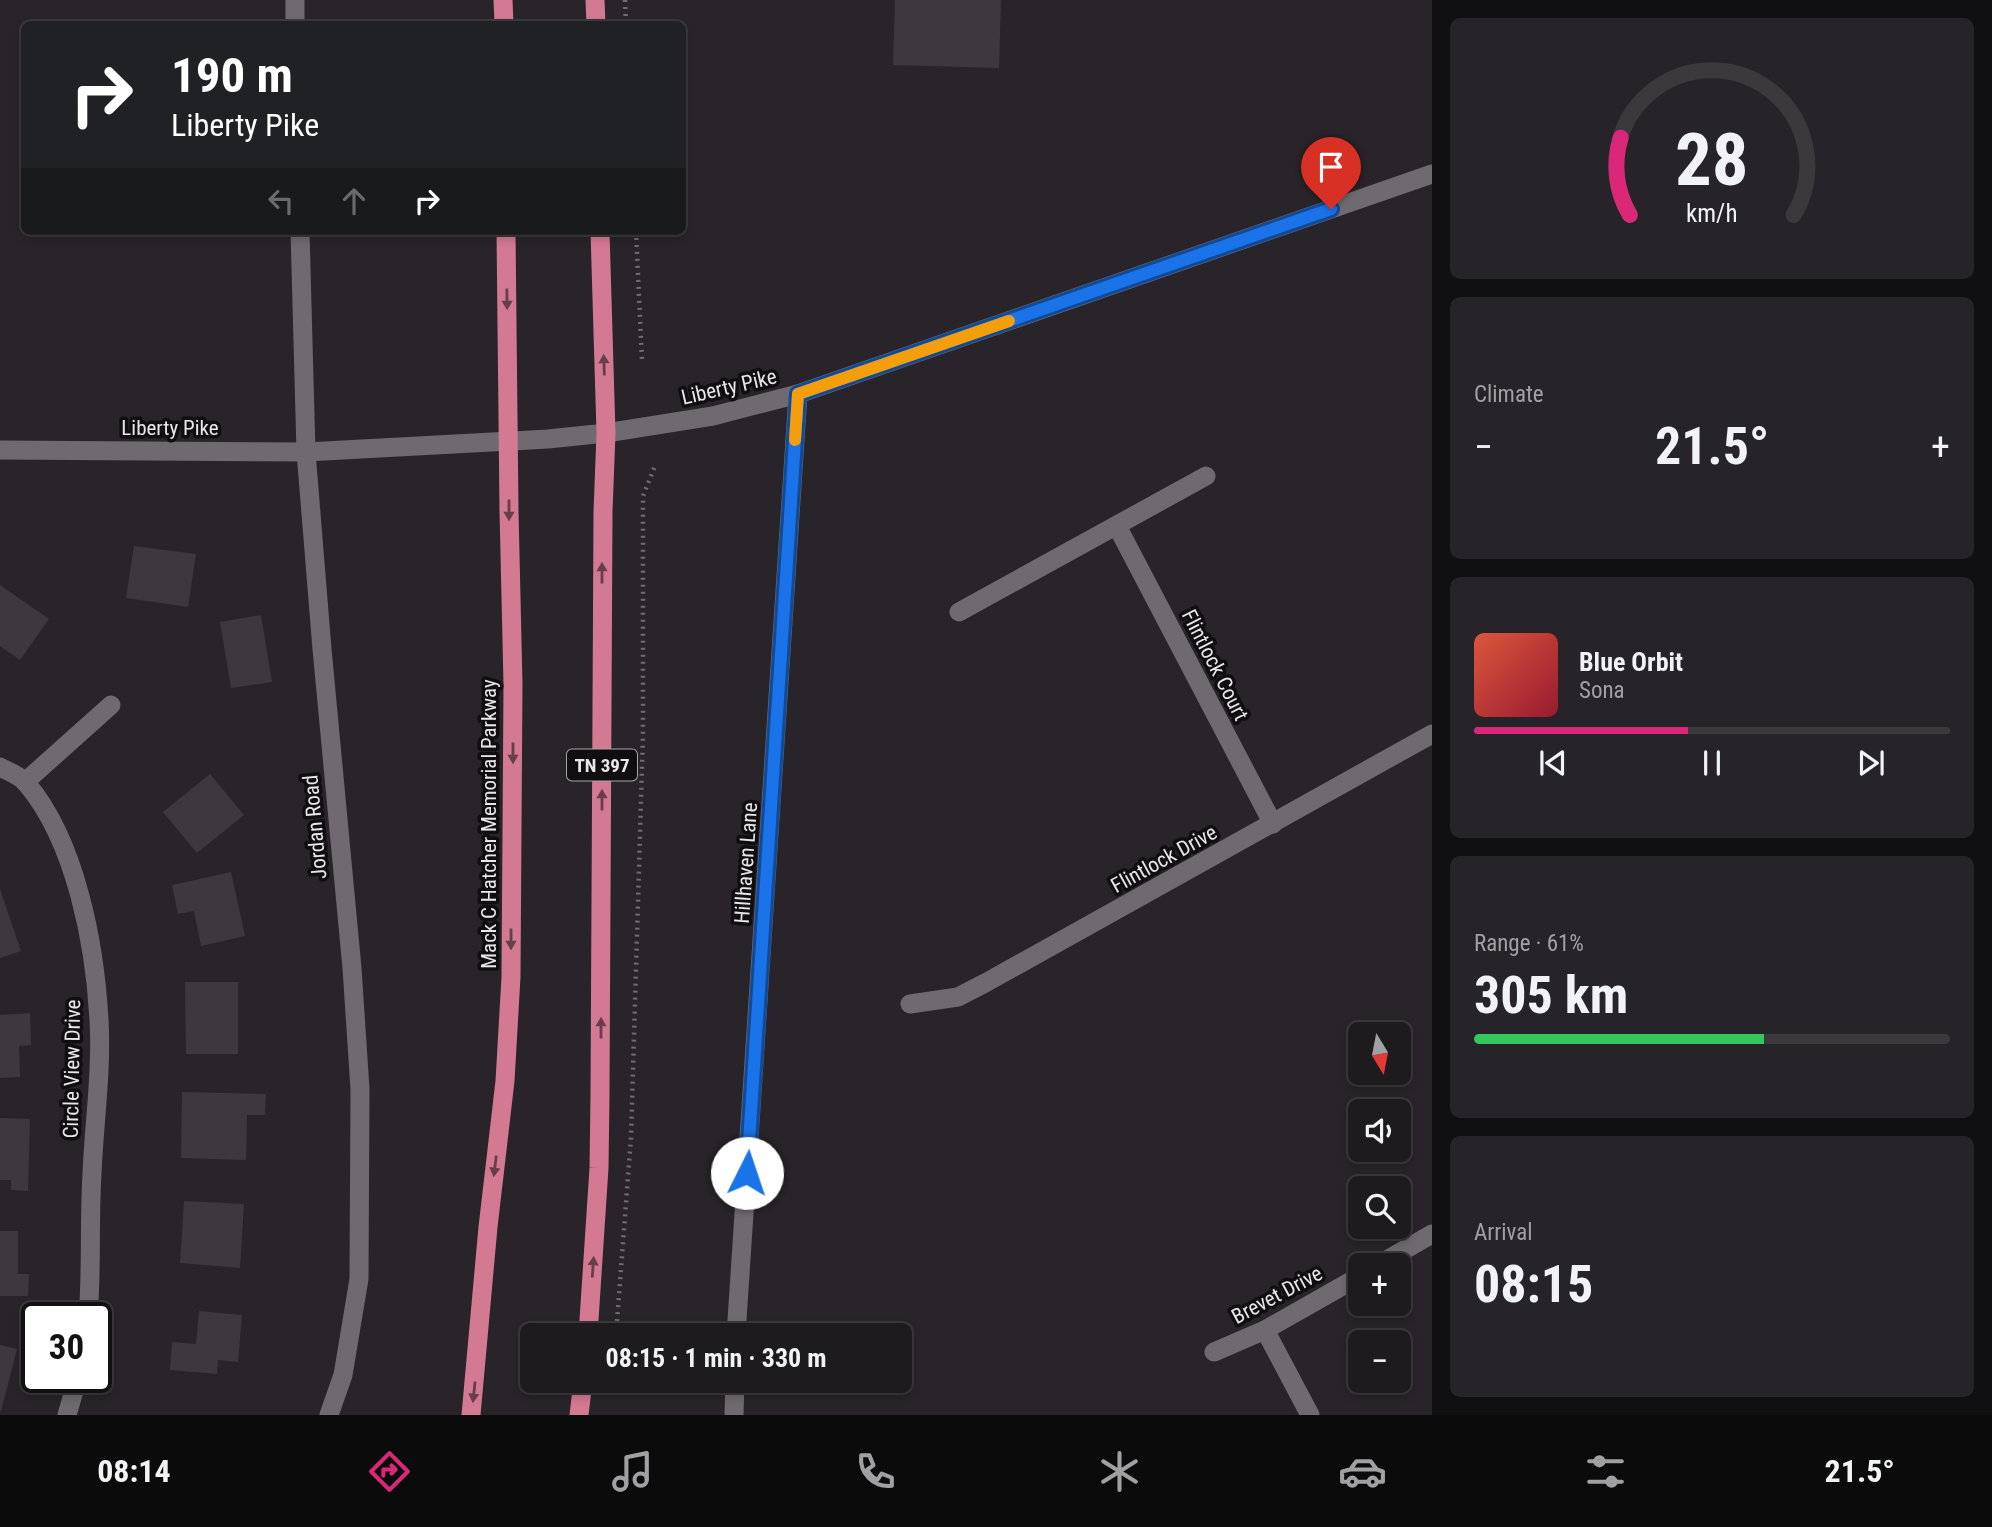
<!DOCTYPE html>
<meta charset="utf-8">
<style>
:root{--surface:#1e1b1f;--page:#262428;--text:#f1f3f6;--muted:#a1a1a4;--line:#3c393d;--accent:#db2777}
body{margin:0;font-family:"Roboto Condensed",sans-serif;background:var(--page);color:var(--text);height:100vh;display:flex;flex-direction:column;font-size:26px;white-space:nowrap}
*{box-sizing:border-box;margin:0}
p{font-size:23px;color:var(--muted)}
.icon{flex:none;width:38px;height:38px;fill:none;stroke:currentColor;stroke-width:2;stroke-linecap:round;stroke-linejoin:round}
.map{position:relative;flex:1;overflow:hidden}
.drawer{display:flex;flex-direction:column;gap:18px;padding:18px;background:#100f11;width:560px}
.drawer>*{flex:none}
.banner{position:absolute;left:21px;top:21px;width:665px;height:214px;border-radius:10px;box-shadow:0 4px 10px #0003,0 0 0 2px var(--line);background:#202124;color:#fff;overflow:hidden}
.needle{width:46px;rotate:170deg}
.controls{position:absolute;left:1348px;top:1022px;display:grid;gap:14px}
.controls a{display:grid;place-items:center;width:63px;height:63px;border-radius:10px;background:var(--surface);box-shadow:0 4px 10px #0003,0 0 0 2px var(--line);font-size:35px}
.speed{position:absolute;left:21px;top:1302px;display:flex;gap:14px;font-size:35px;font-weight:700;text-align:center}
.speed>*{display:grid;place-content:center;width:91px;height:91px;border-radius:50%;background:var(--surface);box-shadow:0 4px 10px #0003,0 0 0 2px var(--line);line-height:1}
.speed .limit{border:4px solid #111;border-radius:10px;background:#fff;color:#111}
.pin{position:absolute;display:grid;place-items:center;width:60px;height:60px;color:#fff;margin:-72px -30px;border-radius:50% 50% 50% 0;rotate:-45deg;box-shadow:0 0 7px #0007}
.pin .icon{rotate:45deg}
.me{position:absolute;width:77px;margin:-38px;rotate:4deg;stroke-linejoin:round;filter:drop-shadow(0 0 5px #0008)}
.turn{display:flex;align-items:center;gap:24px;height:147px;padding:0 35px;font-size:32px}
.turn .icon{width:91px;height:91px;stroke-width:2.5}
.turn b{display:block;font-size:49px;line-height:60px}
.lanes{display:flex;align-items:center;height:66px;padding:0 35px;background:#0003;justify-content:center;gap:35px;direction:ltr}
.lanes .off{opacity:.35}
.big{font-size:52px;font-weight:700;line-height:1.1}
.drawer .widget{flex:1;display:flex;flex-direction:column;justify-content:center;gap:10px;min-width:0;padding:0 24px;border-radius:10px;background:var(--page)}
.drawer .dial{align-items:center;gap:0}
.dial svg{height:182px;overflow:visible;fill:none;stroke:var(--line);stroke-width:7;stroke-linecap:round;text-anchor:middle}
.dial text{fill:var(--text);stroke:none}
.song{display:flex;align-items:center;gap:21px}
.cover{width:84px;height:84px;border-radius:10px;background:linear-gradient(135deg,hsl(10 70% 55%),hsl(350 70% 35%))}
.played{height:7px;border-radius:4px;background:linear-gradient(90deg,var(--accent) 45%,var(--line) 45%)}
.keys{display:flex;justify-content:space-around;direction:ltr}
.heat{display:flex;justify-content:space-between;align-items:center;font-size:38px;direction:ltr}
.charge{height:10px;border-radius:5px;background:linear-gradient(90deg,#34c759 61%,var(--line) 0)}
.trip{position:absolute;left:520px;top:1323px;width:392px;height:70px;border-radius:10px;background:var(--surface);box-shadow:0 4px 10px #0003,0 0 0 2px var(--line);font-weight:700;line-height:70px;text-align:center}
.menu{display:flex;height:112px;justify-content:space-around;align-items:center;background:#0c0b0c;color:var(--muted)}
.menu .icon{width:49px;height:49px}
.menu .current{color:var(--accent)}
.menu b{font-size:32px;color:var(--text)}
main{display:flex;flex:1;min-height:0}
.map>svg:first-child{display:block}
.building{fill:#3d383d}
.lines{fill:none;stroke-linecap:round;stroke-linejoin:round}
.path{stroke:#706c71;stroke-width:4.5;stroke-dasharray:2 5;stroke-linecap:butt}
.minor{stroke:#6f6a70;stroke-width:19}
.tertiary{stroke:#6f6a70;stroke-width:19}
.trunk{stroke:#d37991;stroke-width:19}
.oneway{fill:#683e4b}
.route-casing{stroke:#114b97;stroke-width:18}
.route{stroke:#1a73e8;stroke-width:12}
.slow{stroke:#f59e0b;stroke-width:12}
.labels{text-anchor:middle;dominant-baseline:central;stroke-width:7;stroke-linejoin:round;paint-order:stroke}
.shield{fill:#100e11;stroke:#a8a5a9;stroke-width:2}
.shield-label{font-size:19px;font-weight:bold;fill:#e9e6ea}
.street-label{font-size:21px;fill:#e9e6ea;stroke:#100e11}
</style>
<main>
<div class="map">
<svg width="1432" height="1415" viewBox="0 0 1432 1415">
<rect width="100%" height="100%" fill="#282429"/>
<g class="building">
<path d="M895,0H1001L999,68L893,65Z"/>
<path d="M134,546L196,554L188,607L126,598Z"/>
<path d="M0,585L49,619L20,660L0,646Z"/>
<path d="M261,615L272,682L231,688L220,622Z"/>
<path d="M210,774L244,815L197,853L163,812Z"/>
<path d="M231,872L245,936L201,946L194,911L178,914L172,885Z"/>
<path d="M0,889L21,951L0,958Z"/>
<path d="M185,982H238V1054H186Z"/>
<path d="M30,1013L31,1045L19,1046L20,1077L0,1078V1015Z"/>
<path d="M182,1092L266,1094L265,1115H247L246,1160L181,1158Z"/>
<path d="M0,1118L30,1119L28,1191L11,1190V1180H0Z"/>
<path d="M184,1201L244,1204L240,1268L180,1263Z"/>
<path d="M0,1231H18V1274H29L28,1296H0Z"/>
<path d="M199,1311L242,1315L238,1362L218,1360L217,1374L170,1370L172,1342L196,1344Z"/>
<path d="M0,1345L17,1349L1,1411H0Z"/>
</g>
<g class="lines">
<g class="path">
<path d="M625,0L626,24"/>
<path d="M636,231L642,361"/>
<path d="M616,1335L631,1137L643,734V496L655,466"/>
</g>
<g class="minor">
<path d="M295,0V24"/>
<path d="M300,231L306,452L322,649L352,968L360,1089L359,1279L343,1375L329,1415"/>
<path d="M1117,526L1273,824"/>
<path d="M959,612L1206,476"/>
<path d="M0,767C9,772 21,776 27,784C76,842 95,945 99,1020C102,1071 94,1123 92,1174C89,1222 92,1270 88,1318"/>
<path d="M25,782L111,705"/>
<path d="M910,1004L958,997L987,982L1432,734"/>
<path d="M1378,1265L1432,1234"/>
<path d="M1265,1330L1310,1415"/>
<path d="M736,1335L798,394"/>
<path d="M1214,1352L1265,1330L1360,1276"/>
<path d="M67,1415L78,1377"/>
<path d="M734,1415L735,1381"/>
</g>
<path class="tertiary" d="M0,450L306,452L548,439L606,433L713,416L798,394L1432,174"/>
<g class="trunk">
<path d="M503,0L504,24"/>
<path d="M595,0L596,24"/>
<path d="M588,1335L599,1168L600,1096L603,512L606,433L600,231"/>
<path d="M471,1415L488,1227L505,1081L511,977L513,684L509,511L506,231"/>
<path d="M579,1415L583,1381"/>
</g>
</g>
<defs><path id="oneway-solid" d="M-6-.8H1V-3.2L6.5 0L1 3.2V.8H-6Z" transform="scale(1.75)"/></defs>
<g class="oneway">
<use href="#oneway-solid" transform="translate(507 299) rotate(89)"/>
<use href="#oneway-solid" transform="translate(604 365) rotate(-92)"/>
<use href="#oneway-solid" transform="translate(509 510) rotate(90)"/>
<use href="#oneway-solid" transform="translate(602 573) rotate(-90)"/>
<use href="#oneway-solid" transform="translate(513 753) rotate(90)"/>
<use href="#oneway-solid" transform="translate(602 800) rotate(-90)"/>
<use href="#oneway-solid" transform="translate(511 939) rotate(90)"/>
<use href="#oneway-solid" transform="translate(601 1028) rotate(-90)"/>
<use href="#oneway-solid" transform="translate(495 1166) rotate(97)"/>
<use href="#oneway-solid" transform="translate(593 1267) rotate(-86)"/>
<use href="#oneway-solid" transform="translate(474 1392) rotate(96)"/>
</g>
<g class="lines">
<defs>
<path id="route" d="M747,1173L798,394L1331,209"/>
</defs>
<use href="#route" class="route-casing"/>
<use href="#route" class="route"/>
<path class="slow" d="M795,440L798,394L1009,321"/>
</g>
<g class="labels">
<rect class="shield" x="567" y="749.5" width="70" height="31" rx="5"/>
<g class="shield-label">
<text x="602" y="765">TN 397</text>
</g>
<g class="street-label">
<text transform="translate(729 387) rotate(-13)">Liberty Pike</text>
<text x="170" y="428">Liberty Pike</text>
<text transform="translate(1215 665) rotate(63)">Flintlock Court</text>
<text transform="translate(489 824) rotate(-90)">Mack C Hatcher Memorial Parkway</text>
<text transform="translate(315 827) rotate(-95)">Jordan Road</text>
<text transform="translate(1164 859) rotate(-29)">Flintlock Drive</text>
<text transform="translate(746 863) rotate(-86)">Hillhaven Lane</text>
<text transform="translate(72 1069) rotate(-89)">Circle View Drive</text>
<text transform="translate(1277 1295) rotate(-28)">Brevet Drive</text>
</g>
</g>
</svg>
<div class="controls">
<a><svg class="needle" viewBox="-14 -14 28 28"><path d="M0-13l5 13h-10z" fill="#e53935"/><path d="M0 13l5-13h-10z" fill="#a1a1a4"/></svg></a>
<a><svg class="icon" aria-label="sound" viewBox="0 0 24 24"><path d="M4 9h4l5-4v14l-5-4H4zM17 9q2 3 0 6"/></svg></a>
<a><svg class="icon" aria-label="search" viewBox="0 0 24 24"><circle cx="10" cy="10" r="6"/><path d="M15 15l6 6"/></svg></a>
<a>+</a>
<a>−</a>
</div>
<div class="speed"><div class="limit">30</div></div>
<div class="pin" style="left:1331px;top:209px;background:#d93025"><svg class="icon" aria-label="arrive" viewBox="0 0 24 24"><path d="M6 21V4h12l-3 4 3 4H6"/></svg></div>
<svg class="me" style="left:747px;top:1173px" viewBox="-20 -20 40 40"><circle r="19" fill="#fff"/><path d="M0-13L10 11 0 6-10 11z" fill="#1a73e8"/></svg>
<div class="trip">08:15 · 1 min · 330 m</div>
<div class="banner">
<div class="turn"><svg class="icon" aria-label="right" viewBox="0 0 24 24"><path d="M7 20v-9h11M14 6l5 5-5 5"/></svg><div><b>190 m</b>Liberty Pike</div></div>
<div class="lanes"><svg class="icon off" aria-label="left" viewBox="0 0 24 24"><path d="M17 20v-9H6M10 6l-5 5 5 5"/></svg><svg class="icon off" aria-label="ahead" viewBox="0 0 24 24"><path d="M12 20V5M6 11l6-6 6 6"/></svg><svg class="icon" aria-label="right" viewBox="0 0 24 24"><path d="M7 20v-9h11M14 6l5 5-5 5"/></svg></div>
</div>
</div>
<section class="drawer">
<div class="widget dial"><svg viewBox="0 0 100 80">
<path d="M14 69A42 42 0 1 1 86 69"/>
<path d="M14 69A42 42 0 0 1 10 35" stroke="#db2777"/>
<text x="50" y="56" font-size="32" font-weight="700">28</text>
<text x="50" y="72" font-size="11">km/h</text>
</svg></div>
<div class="widget"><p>Climate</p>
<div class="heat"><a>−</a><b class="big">21.5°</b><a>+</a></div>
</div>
<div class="widget">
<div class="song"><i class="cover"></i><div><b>Blue Orbit</b><p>Sona</p></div></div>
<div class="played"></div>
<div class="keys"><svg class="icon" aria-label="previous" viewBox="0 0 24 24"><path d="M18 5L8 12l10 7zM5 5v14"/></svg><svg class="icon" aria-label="pause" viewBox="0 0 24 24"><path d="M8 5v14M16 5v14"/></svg><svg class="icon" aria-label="next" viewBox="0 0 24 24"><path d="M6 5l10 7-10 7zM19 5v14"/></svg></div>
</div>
<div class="widget"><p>Range · 61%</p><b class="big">305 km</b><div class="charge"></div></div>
<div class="widget"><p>Arrival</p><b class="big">08:15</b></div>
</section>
</main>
<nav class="menu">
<b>08:14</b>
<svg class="icon current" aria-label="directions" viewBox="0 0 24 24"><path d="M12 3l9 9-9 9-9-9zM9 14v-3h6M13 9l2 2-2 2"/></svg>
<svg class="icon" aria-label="music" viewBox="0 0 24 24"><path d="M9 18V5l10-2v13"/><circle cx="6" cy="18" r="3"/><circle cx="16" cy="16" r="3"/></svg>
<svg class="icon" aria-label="phone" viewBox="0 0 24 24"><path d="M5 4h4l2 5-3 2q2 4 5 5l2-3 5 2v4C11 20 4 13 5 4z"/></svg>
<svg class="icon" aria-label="climate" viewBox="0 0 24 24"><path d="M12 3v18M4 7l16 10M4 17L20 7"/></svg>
<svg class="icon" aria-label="car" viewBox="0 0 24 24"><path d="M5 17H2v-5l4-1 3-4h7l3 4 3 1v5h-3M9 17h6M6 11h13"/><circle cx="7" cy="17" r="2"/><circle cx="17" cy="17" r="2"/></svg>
<svg class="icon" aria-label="filters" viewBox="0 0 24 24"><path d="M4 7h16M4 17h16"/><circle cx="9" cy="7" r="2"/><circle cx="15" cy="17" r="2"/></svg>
<b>21.5°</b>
</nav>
